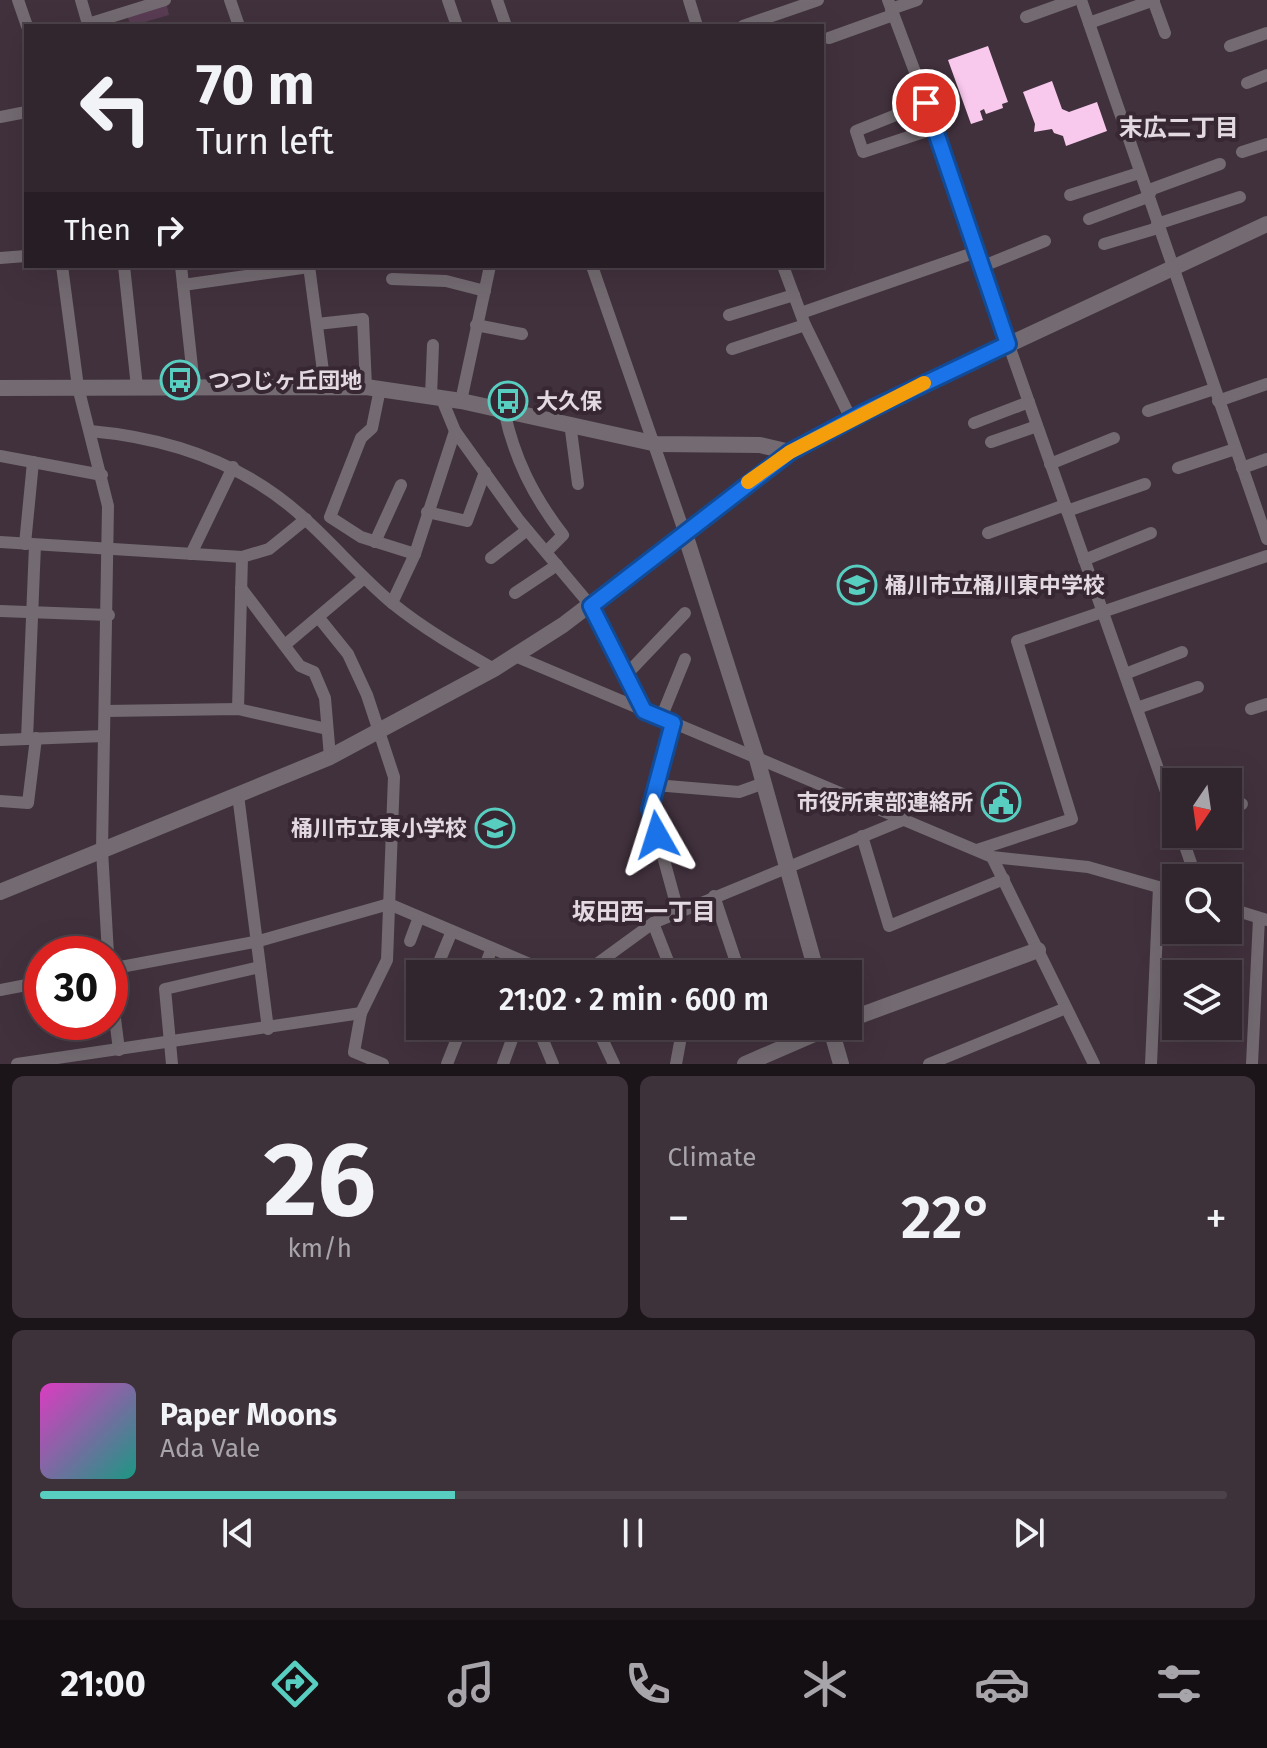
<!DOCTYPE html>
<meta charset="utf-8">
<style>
:root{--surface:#31252e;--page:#3d313a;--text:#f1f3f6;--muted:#a8a5aa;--line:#4c424a;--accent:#58cec0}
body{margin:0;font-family:"Fira Sans","Noto Sans JP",sans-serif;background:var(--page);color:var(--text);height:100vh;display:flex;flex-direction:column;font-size:30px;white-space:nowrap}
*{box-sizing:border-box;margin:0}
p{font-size:26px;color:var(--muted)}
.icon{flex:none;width:44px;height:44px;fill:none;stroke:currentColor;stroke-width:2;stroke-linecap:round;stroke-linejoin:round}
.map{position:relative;height:1064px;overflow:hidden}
.panel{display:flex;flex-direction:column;gap:12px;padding:12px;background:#1b1419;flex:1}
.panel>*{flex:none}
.guide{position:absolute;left:24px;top:24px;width:800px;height:244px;border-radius:0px;box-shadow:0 8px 32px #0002,0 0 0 2px var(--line);background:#31252e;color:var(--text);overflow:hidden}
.needle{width:52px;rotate:193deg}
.tools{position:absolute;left:1162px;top:768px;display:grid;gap:16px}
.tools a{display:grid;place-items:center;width:80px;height:80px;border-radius:0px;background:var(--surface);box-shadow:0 8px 32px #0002,0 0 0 2px var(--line);font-size:40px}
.speed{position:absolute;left:24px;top:936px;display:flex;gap:16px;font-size:40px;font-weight:700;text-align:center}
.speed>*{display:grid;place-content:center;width:104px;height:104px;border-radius:50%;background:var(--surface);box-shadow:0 8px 32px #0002,0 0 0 2px var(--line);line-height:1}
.speed .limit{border:12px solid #d22;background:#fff;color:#111}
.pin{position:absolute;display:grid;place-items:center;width:68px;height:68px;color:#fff;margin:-34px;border:4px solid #fff;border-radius:50%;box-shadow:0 2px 8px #0007}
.me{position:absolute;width:88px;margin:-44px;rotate:354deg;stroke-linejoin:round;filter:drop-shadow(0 0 6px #0008)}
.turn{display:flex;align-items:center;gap:28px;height:168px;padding:0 40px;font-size:36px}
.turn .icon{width:104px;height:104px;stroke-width:2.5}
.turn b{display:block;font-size:56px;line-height:68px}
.then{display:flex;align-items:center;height:76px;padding:0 40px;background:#0003;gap:16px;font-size:30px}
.big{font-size:60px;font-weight:600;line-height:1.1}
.panel .widget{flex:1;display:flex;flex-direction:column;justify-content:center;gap:12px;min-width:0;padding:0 28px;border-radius:12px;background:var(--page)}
.panel .dial{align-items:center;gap:0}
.dial b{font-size:104px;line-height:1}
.song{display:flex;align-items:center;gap:24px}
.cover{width:96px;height:96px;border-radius:12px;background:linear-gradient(135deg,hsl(310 70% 55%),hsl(170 70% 35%))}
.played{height:8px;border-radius:4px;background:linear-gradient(90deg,var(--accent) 35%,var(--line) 35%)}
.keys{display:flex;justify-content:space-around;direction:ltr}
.heat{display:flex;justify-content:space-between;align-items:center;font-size:44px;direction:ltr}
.panel .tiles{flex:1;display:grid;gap:12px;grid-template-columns:1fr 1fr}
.widget:last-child{grid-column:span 2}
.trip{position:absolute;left:406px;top:960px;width:456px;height:80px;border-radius:0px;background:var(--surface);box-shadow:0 8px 32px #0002,0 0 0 2px var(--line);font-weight:600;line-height:80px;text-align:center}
.tab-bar{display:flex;height:128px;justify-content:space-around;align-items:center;background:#140f12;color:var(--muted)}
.tab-bar .icon{width:56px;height:56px}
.tab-bar .on{color:var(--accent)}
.tab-bar b{font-size:36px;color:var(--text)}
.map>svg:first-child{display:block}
.green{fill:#593c53}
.building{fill:#f8c9ed}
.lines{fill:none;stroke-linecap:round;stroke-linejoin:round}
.minor{stroke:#736b71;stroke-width:12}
.tertiary{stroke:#736b71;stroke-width:16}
.route-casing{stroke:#114b97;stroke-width:20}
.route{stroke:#1a73e8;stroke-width:14}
.slow{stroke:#f59e0b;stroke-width:14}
.labels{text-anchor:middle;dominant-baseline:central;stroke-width:8;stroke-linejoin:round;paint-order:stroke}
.poi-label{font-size:22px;font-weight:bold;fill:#e3d9e1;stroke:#372733;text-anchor:start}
.neighbourhood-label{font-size:24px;font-weight:bold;fill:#e3d9e1;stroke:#372733}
</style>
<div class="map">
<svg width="1267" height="1064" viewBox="0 0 1267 1064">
<rect width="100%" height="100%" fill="#41313d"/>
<path class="green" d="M166,2L169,15L131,26L126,13Z"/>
<g class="building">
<path d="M988,46L1008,102L1002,104L1003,108L986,114L984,109L980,111L983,120L971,124L948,60Z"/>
<path d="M1052,81L1062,109L1069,112L1097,102L1107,131L1066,146L1063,136L1054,133L1052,129L1034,132L1035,124L1023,92Z"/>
</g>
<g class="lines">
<g class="minor">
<path d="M18,0L27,26"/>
<path d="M81,0L88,24L165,0"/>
<path d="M230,0L239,26"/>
<path d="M448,0L457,26"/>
<path d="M497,0L506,26"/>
<path d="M689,0L697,26"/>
<path d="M888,0L936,128L976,252L1176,820"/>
<path d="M1081,0L1267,539"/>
<path d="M1153,0L1165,33"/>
<path d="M891,9L917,0"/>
<path d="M1026,17L1073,0"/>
<path d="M1089,23L1154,0"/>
<path d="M743,26L818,0"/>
<path d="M829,38L893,15"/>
<path d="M1230,46L1267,33"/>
<path d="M1247,83L1267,75"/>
<path d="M926,103L856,131L863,152L936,128"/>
<path d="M0,117L26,112"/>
<path d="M1242,152L1267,144"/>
<path d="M1070,195L1139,173"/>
<path d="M1089,219L1148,197L1152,189L1220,164"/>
<path d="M1157,224L1240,197"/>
<path d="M1104,244L1158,228"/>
<path d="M0,258L26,256"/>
<path d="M62,266L78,387L108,506L102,850L108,954"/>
<path d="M124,266L137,387"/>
<path d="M181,266L194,386"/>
<path d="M309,266L325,386"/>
<path d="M592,266L685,534"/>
<path d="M783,266L805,325L851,419"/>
<path d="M981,267L1045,241"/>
<path d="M392,279L446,281L485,291"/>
<path d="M183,285L309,267"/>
<path d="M801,313L976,252"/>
<path d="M729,315L794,295"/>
<path d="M317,324L363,319L366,387"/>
<path d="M476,325L522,334"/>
<path d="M732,349L805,325"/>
<path d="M380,389L372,428L361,438L330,517L361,537L415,554L392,603"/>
<path d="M431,396L433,345"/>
<path d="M441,397L455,431L518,519L591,606L644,711"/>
<path d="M461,401L490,266"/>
<path d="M1218,401L1267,384"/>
<path d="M504,410C514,458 533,496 563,535L546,552"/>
<path d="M1148,411L1214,389"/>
<path d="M570,423L578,484"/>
<path d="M974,423L1029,402"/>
<path d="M90,431C169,438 246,464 305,519C335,546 361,577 392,603C424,629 459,649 494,669"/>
<path d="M991,442L1037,426"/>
<path d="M0,456L102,475"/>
<path d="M1050,464L1114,438"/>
<path d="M1178,468L1235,449"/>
<path d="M1242,468L1267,459"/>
<path d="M1067,511L1145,484"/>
<path d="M427,512L467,521L485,472"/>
<path d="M988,533L1065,505"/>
<path d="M0,542L242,557L269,549L306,519"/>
<path d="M375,542L401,485"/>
<path d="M25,544L33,462"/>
<path d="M191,554L233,467"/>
<path d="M415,554L455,431"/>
<path d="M491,558L527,530"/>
<path d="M1084,560L1151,533"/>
<path d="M241,588L300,666L314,672L325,698L330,757"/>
<path d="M515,593L557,565"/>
<path d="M0,611L109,615"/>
<path d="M286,644L363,579"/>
<path d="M515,656L992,857L1088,867L1176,892"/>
<path d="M1125,674L1182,652"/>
<path d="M624,677L685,613"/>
<path d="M1137,708L1198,687"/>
<path d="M238,709L242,557"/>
<path d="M1251,709L1267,704"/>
<path d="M105,711L238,709L327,729"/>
<path d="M661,718L685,659"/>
<path d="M673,723L650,809L678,911"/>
<path d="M27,739L35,545"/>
<path d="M0,740L104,736"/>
<path d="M655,785L739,792L764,783"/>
<path d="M238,795L268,1029"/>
<path d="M0,801L28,803L36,738"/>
<path d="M1228,809L1242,804"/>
<path d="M1181,834L1196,878"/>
<path d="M862,836L889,926L1004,879"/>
<path d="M977,850L1072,819L1017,641L1267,556"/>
<path d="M992,857L1094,1064"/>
<path d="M714,896L740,974"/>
<path d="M1228,908L1267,920"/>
<path d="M653,923L673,974"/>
<path d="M410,941L419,917"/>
<path d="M110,969L259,941L389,904L553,974"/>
<path d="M434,974L452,931"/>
<path d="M482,974L492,948"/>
<path d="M583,974L653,923L903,820"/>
<path d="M110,979L119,1050"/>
<path d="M0,990L42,982"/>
<path d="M361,1013L354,1052L383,1064"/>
<path d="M537,1026L553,1064"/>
<path d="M596,1026L614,1064"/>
<path d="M17,1064L361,1013L387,960L394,777L367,695L348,654L319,618"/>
<path d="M172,1064L165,989L260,967"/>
<path d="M447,1064L462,1026"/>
<path d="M503,1064L517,1026"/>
<path d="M676,1064L683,1026"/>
<path d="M929,1064L1066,1008"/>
<path d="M1151,1064L1159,887"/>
<path d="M1252,1064L1259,918"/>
</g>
<g class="tertiary">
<path d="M0,388L366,387L461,401L657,444L760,445L790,452"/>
<path d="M685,534L757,759L817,974"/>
<path d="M0,892L330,757L494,669L563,625L790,452L894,398L1267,224"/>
<path d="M848,1020L1038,950"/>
<path d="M830,1026L841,1064"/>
<path d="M745,1064L833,1026"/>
</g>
</g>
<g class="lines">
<defs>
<path id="route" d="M657,835L650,809L673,723L644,711L591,606L790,452L865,412L1008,344L926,103"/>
</defs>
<use href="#route" class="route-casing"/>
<use href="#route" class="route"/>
<path class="slow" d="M748,482L790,452L924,383"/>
</g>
<defs>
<symbol id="bus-ring" viewBox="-11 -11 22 22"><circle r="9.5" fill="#372733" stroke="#58cec0" stroke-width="1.5"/><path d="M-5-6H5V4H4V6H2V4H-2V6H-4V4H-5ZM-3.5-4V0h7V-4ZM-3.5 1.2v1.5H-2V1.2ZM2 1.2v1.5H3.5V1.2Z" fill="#58cec0"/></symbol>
<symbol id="school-ring" viewBox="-11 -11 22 22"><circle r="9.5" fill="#372733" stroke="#58cec0" stroke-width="1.5"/><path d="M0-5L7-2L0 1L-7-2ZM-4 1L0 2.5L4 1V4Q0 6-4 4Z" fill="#58cec0"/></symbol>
<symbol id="civic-ring" viewBox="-11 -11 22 22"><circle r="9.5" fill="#372733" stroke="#58cec0" stroke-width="1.5"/><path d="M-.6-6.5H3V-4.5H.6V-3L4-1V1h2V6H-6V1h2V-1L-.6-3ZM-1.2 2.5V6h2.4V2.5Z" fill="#58cec0"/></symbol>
</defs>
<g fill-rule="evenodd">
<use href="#bus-ring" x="158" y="358" width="44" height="44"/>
<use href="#bus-ring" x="486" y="379" width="44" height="44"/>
<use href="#school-ring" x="835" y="563" width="44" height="44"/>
<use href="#civic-ring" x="979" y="780" width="44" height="44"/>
<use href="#school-ring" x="473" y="806" width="44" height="44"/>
</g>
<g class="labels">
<g class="poi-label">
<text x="208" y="380">つつじヶ丘団地</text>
<text x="536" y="401">大久保</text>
<text x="885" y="585">桶川市立桶川東中学校</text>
<text x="973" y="802" text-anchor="end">市役所東部連絡所</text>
<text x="467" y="828" text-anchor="end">桶川市立東小学校</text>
</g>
<g class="neighbourhood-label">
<text x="1179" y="128">末広二丁目</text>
<text x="644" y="912">坂田西一丁目</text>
</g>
</g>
</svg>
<div class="tools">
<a><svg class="needle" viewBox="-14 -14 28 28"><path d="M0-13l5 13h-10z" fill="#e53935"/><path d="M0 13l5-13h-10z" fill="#a8a5aa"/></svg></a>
<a><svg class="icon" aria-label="search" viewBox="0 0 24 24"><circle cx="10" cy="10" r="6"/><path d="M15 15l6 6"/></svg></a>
<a><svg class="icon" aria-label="layers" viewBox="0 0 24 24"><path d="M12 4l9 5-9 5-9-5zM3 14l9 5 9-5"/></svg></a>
</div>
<div class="speed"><div class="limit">30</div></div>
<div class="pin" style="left:926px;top:103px;background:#d93025"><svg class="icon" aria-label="arrive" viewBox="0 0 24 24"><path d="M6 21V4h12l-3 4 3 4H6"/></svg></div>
<svg class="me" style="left:657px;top:835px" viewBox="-20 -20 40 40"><path d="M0-17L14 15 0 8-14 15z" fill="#1a73e8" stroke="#fff" stroke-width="4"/></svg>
<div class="trip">21:02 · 2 min · 600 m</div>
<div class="guide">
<div class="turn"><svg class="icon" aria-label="left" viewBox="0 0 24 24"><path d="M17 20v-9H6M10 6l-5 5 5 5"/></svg><div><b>70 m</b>Turn left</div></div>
<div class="then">Then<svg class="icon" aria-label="right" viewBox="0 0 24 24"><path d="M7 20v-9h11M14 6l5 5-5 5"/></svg></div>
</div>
</div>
<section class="panel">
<div class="tiles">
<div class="widget dial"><b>26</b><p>km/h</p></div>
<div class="widget"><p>Climate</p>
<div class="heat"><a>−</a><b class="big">22°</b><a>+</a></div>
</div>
<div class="widget">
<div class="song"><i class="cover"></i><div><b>Paper Moons</b><p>Ada Vale</p></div></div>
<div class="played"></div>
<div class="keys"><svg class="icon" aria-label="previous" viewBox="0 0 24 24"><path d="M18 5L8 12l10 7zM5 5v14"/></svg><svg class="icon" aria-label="pause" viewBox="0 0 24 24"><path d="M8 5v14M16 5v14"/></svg><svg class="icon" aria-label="next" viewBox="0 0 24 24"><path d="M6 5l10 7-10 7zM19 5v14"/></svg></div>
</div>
</div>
</section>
<nav class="tab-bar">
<b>21:00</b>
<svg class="icon on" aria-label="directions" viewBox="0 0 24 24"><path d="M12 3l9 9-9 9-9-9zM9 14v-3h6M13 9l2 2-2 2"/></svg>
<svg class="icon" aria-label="music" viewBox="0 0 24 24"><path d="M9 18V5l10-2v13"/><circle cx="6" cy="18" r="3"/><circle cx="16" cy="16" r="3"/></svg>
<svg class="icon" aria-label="phone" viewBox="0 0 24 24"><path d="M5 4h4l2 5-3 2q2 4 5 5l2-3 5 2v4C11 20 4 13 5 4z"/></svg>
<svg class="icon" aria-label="climate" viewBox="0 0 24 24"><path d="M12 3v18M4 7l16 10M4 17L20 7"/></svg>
<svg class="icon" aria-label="car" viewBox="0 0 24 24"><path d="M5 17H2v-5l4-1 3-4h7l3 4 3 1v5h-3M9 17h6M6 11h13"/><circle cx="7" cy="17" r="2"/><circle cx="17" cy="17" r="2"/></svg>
<svg class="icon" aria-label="filters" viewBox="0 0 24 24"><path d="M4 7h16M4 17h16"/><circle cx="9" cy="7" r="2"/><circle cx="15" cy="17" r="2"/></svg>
</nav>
